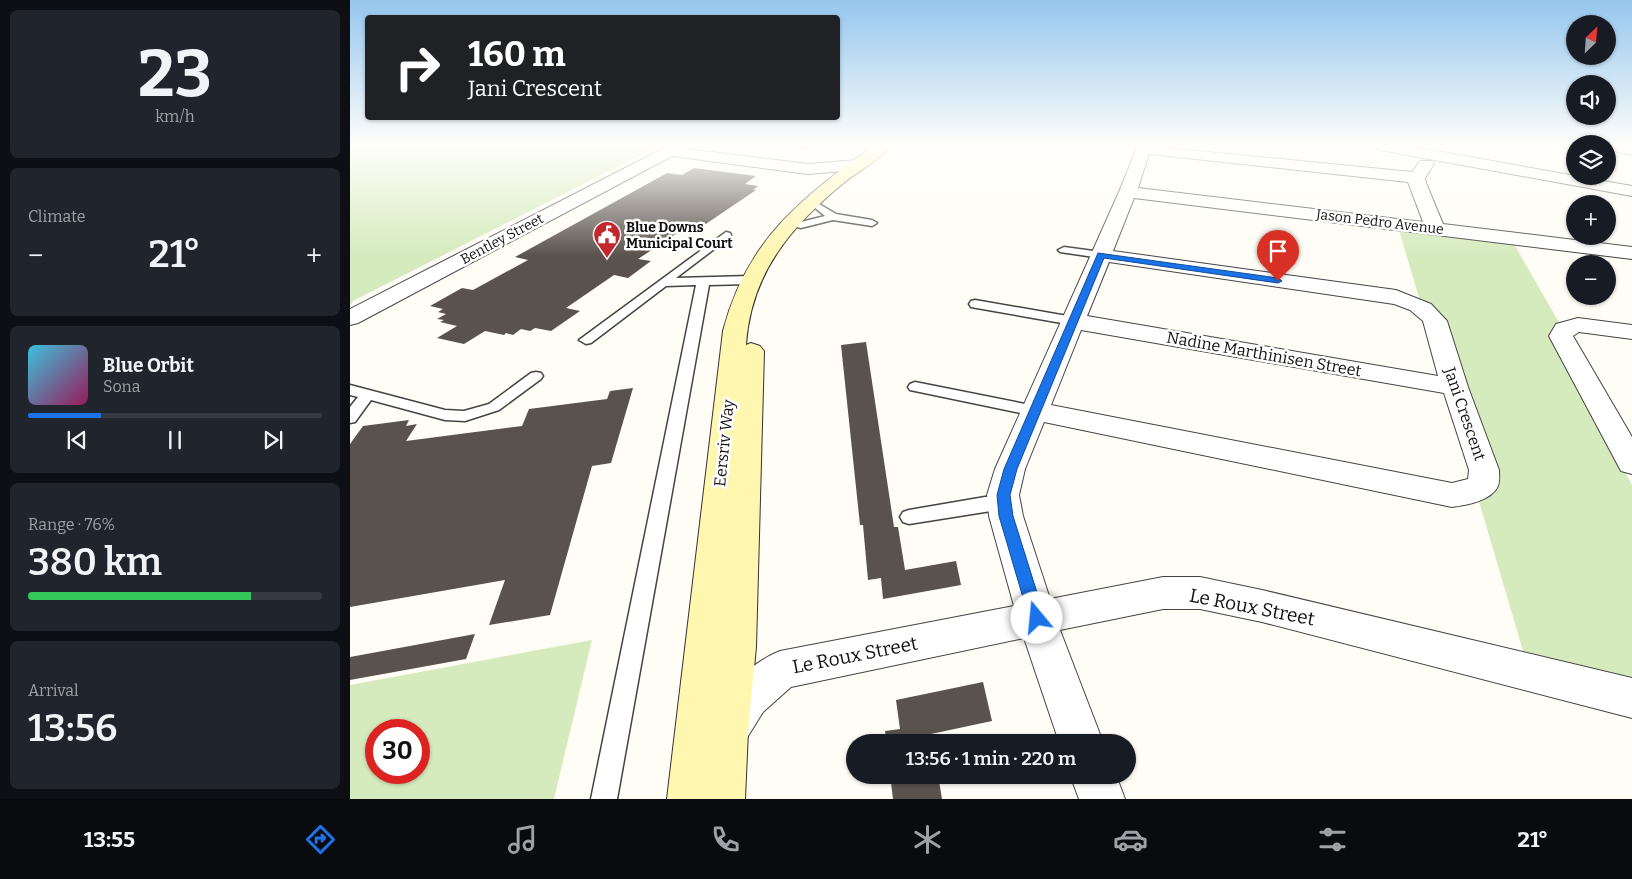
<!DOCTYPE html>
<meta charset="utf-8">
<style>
:root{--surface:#171b24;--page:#20242c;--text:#f1f3f6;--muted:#9ea1a6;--line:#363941;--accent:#1a73e8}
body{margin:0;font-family:Bitter,serif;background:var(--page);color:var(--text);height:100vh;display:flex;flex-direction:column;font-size:19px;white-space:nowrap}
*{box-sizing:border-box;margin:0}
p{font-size:16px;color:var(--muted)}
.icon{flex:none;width:28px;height:28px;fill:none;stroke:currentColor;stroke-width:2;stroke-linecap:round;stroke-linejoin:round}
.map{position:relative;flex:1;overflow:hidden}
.sheet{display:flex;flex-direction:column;gap:10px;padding:10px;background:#0d0f14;width:350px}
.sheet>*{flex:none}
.hud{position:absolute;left:15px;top:15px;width:475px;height:105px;border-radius:5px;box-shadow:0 1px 4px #0004;background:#202124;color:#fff;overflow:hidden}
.needle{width:32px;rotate:25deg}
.tools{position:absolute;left:1216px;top:15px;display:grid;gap:10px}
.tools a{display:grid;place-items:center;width:50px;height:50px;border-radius:50%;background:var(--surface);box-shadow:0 1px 4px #0004;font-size:25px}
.speed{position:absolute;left:15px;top:719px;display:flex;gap:10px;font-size:25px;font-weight:700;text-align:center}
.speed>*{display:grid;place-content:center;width:65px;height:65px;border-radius:50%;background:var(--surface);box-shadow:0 1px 4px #0004;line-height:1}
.speed .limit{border:8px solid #d22;background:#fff;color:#111}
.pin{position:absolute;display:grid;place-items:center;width:42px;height:42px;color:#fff;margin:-51px -21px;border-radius:50% 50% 50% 0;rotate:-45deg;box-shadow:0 0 5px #0007}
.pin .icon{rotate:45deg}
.me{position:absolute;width:55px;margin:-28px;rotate:343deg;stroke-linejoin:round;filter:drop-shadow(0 0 4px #0008)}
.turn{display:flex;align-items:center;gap:18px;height:105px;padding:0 20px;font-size:22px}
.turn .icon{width:65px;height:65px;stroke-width:2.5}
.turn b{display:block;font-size:35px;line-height:42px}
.big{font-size:38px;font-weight:600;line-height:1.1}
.sheet .tile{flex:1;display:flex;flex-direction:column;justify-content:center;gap:8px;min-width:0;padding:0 18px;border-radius:8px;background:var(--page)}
.sheet .dial{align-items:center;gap:0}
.dial b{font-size:65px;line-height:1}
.song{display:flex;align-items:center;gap:15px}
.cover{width:60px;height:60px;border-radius:8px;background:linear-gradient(135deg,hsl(190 70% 55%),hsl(330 70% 35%))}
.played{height:5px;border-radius:2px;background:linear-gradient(90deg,var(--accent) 25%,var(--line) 25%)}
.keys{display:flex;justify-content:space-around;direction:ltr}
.heat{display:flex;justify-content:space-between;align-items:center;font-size:28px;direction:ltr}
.charge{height:8px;border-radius:4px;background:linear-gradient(90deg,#34c759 76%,var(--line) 0)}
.trip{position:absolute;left:496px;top:734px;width:290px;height:50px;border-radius:25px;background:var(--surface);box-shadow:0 1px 4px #0004;font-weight:600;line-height:50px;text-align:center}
.dock{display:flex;height:80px;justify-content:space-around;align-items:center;background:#090b0e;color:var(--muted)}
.dock .icon{width:35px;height:35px}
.dock .selected{color:var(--accent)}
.dock b{font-size:22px;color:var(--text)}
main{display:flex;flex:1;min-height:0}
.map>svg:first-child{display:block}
.green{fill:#d5ebbd;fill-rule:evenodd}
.building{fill:#5a524d}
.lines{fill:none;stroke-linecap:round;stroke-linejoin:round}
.lane-casing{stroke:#444;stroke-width:3}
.street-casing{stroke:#444;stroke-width:2}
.secondary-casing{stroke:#333;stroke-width:2}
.path{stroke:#333;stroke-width:2;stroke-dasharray:3 1;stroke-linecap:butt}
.lane{fill:#fff;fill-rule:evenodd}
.street{fill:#fff;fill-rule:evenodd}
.secondary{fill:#fff6b0;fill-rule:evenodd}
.route{fill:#1a73e8;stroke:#114b97}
.labels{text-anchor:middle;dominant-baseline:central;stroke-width:5;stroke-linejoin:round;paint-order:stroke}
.far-street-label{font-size:14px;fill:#111;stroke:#fff}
.far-poi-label{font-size:14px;font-weight:bold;fill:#111;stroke:#fff;text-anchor:start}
.street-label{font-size:16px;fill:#111;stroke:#fff}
.near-street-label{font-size:19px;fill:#111;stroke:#fff}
</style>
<main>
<section class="sheet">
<div class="tile dial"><b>23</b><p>km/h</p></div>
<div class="tile"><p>Climate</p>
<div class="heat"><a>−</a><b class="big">21°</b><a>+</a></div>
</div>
<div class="tile">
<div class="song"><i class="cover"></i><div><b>Blue Orbit</b><p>Sona</p></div></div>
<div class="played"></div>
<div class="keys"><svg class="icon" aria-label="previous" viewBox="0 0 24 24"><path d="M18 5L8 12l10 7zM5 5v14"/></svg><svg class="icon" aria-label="pause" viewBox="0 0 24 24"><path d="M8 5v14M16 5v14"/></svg><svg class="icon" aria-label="next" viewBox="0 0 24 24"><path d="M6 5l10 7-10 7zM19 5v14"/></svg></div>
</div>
<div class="tile"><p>Range · 76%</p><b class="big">380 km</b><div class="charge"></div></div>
<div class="tile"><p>Arrival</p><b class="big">13:56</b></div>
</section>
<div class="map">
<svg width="1282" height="799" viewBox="0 0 1282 799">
<rect width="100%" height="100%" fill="#fffdf5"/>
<g class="green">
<path d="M0,145H310L3,301L0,306Z"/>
<path d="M1049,230L1164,244L1210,324L1203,328L1202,336L1282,485V687L1176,661Z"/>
<path d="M242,640L204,799H0V685ZM26,730H69V772H26Z"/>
</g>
<g class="building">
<path d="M344,168L406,176L395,184L408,186L403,190H406L347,230L335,228L288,259L301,261L278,278L264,275L216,308L230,311L201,331L185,328L180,331L171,329L163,335L156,333L154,335L135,331L114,344L87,338L107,326L90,322L94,320L87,319L96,314L88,312L93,309L80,306L112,288L123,290L178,260L165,257L317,173L332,175Z"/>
<path d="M516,342L544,527H548L555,570L606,561L611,585L533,599L531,578L518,580L513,525H510L491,345Z"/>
<path d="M283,388L261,463L242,466L200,615L139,625L155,580L0,607V444L13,426L59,420L56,426L67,424L56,441L172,426L179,409L257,399L260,391Z"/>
<path d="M125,634L116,659L0,680V657Z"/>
<path d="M633,682L642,721L581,734L583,742H537L535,731L550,729L546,700Z"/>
<path d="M540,775H588L592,799H543Z"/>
</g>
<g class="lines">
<defs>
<g id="lane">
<path d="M469,204L486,214L522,220L527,223L522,226L483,220L451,228L447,227L446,225L447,223L475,216L464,207Z"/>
<path d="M376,232L380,233L381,235L380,237L326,278L400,276L406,280L400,284L359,285L267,799H241L346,285L316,286L241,343L236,344L229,340Z"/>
<path d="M714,247L751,252L757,255L751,258L710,252L708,250Z"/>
<path d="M625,300L723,317L729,321L723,325L621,307L619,304L621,301Z"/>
<path d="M186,372L191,373L193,376L191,379L149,410L115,421L95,420L21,400L5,422L0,423V407L8,397L0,395V385L95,410L114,411L139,404L181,373Z"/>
<path d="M565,382L685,406L690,408L693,411L690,414L685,416L560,390L558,387L560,384Z"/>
<path d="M654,496L660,498L663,503L660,508L559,524L553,522L550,517L553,512L559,510L635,497Z"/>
</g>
<g id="street">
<path d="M320,145H338L336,149L458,164L506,160L512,162L514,165L512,168L506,170L458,174L322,156L8,323L0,325V309Z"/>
<path d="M788,145L1062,172L1070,161H1082L1084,164L1075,178L1076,183L1093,224L1282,247V259L784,198L763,251L1046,290L1081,304L1097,321L1118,387L1149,470C1149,475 1150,481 1148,486C1141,501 1117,505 1102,507L694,422L675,469L669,495L673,516L700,599L813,577H850L912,590L1282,678V718L912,622L850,609H813L710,630L753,742H709L674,638L441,687L413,712L395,741L380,747L365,741L358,726C372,694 397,664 430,651L664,606L639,516L637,495L645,469L769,192ZM799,154L1058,182L1073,222L788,188ZM759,262L1044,304L1060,310L1073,321L1088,376L737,316ZM731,330L1094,393L1119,470L1118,479L1102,483L701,405Z"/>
<path d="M1022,145H1053L1282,186V196L1030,150L1025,148Z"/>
<path d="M1258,145H1282V155L1258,150Z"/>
<path d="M1228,318L1282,325V339L1229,332L1223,336L1282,437V474L1271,471L1199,336L1206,324Z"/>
<path d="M720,775H766L775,799H729Z"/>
</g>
<path id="secondary" d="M524,145H541C532,158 509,171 496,181C442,225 401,272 396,345L401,343L410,346L414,351L406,647L398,731L395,799H317L373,331C397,239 451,199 524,145Z"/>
</defs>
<use href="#lane" class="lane-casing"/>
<use href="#street" class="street-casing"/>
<use href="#secondary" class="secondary-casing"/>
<path class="path" d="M446,148L468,145"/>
<use href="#lane" class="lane"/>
<use href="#street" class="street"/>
<use href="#secondary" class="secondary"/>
</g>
<linearGradient id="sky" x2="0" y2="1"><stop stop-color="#95c6ee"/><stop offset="0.57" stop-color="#fffefa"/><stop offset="1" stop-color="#fffefa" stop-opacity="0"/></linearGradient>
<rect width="1282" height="256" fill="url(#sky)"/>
<path class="route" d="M748,253L928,278L932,281L928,283L754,258L667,469L660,495L663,516L695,618L692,623L687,625L681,623L679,618L649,516L647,495L654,469Z"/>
<defs>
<symbol id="civic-pin" viewBox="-11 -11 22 30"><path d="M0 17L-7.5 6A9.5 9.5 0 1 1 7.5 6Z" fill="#c4262e" stroke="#fff"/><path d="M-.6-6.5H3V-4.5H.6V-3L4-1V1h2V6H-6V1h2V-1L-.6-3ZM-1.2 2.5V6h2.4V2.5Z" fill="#fff"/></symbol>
</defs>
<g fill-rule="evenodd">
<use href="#civic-pin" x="241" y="219" width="32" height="43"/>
</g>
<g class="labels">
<g class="far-street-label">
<text transform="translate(1030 222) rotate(7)">Jason Pedro Avenue</text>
<text transform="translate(152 239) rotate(-28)">Bentley Street</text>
</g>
<g class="far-poi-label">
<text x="276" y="227">Blue Downs<tspan x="276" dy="16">Municipal Court</tspan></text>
</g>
<g class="street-label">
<text transform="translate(914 354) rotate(10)">Nadine Marthinisen Street</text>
<text transform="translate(1115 414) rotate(71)">Jani Crescent</text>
<text transform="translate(374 443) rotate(-84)">Eersriv Way</text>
</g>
<g class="near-street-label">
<text transform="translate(902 607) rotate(11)">Le Roux Street</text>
<text transform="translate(505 655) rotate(-11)">Le Roux Street</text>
</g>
</g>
</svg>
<div class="tools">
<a><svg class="needle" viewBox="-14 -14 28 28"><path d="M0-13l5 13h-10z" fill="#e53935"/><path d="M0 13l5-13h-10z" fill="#9ea1a6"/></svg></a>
<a><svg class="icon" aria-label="sound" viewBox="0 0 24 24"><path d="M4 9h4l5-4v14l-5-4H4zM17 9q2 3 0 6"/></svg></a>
<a><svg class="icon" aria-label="layers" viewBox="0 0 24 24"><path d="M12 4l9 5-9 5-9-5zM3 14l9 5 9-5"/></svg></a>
<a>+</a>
<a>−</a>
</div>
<div class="speed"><div class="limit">30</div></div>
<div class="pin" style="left:928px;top:281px;background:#d93025"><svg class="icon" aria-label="arrive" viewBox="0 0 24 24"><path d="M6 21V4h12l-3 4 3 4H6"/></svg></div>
<svg class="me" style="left:687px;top:618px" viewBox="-20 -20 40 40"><circle r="19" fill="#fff"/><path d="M0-13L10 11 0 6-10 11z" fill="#1a73e8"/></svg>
<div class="trip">13:56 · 1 min · 220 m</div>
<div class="hud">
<div class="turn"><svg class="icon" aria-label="right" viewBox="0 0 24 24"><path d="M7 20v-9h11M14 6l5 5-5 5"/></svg><div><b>160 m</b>Jani Crescent</div></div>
</div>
</div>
</main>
<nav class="dock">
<b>13:55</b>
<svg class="icon selected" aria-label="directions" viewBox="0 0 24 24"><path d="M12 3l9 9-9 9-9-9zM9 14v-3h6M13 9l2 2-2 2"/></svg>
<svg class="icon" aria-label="music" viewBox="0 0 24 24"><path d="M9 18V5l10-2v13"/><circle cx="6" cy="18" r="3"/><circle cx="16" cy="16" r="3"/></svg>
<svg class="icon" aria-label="phone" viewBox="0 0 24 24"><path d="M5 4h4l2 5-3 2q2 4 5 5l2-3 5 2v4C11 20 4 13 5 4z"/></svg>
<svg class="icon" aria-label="climate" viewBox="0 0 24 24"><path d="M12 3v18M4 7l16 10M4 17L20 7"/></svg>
<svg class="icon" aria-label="car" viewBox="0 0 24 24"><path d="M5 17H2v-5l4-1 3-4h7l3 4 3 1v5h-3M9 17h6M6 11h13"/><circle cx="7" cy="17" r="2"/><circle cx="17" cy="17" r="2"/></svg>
<svg class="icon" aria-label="filters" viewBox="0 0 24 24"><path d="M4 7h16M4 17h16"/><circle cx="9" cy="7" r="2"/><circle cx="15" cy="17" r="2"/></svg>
<b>21°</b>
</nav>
